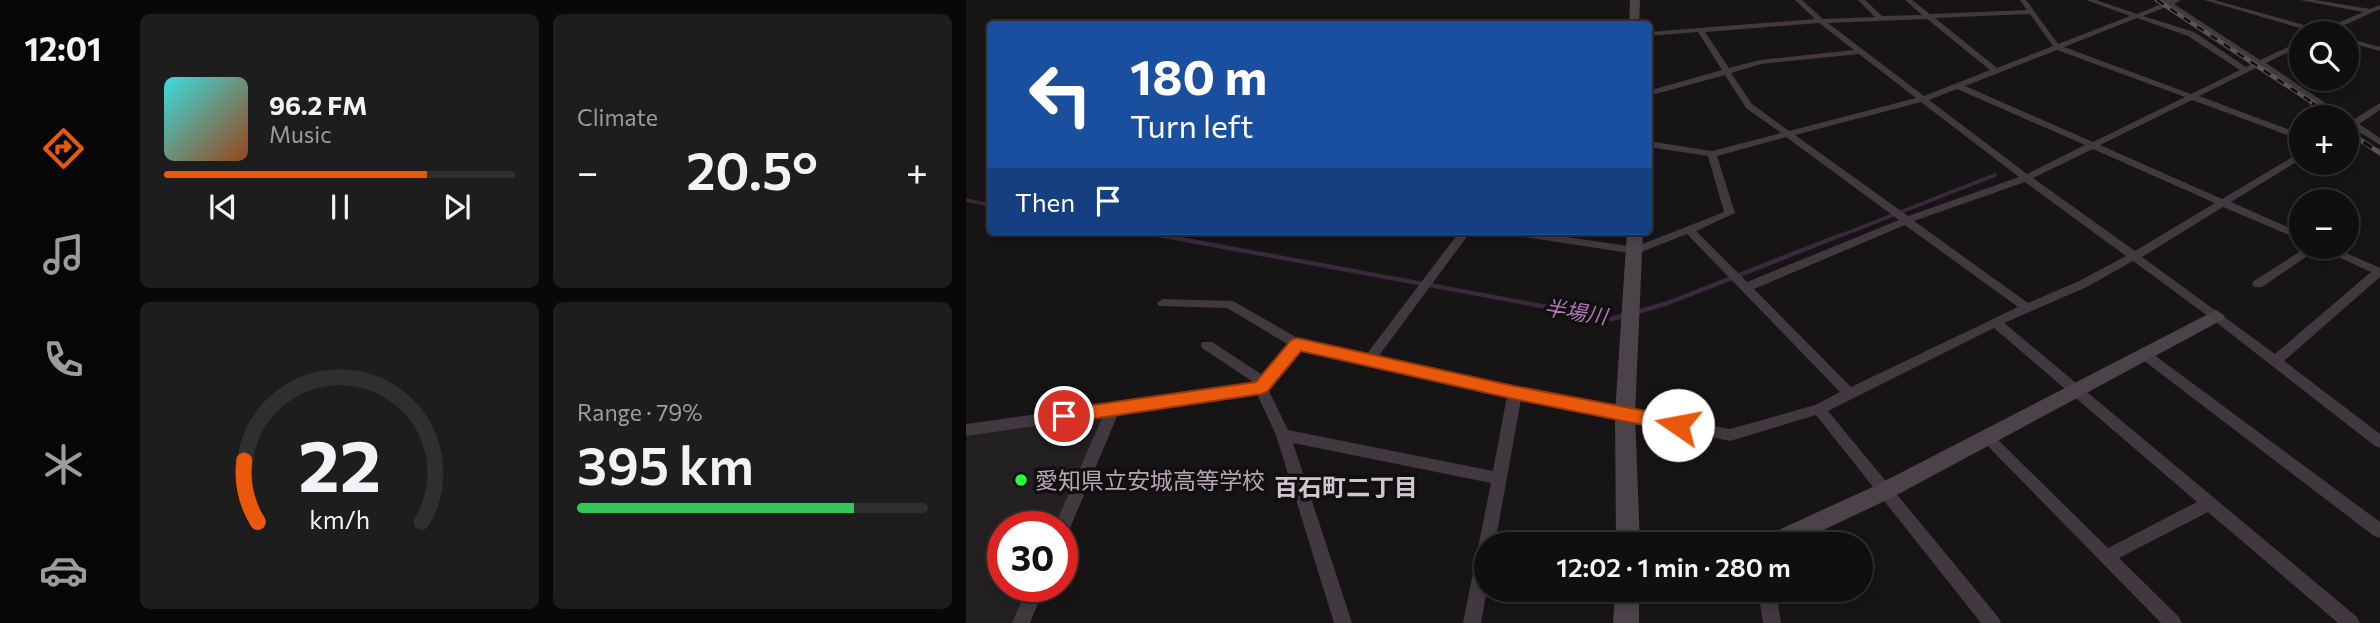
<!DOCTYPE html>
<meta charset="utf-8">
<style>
:root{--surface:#100f10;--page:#1e1d1e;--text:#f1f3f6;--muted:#9c9c9f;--line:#302f30;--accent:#ea580c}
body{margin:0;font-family:Commissioner,"Noto Sans JP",sans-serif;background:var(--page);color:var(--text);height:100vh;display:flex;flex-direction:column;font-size:26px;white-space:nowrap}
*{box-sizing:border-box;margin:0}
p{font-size:23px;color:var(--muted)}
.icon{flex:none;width:38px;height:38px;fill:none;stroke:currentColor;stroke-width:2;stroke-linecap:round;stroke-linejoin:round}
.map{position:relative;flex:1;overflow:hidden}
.details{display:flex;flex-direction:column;gap:14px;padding:14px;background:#090809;width:840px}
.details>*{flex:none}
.guide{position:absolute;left:21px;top:21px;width:665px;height:214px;border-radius:7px;box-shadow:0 4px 10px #0003,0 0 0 2px var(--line);background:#1a4fa0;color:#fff;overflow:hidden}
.buttons{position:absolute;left:1323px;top:21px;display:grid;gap:14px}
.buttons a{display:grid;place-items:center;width:70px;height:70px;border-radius:50%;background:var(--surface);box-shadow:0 4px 10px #0003,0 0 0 2px var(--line);font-size:35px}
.speed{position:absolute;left:21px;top:511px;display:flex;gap:14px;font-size:35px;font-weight:700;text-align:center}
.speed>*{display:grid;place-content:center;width:91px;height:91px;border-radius:50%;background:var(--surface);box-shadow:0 4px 10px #0003,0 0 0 2px var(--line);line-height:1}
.speed .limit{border:10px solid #d22;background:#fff;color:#111}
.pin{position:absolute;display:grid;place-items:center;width:60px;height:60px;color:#fff;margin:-30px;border:4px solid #fff;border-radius:50%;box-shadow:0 2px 7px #0007}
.me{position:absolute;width:77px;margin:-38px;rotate:282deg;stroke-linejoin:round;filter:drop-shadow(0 0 5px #0008)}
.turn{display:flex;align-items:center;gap:24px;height:147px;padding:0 28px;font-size:32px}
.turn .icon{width:91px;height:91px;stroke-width:2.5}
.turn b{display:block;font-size:49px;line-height:60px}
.then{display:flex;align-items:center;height:66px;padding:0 28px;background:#0003;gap:14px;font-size:26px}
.big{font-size:52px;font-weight:600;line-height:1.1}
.details .tile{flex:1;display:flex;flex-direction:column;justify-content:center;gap:10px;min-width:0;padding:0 24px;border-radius:10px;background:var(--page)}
.details .dial{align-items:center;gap:0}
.dial svg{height:182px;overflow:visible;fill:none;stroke:var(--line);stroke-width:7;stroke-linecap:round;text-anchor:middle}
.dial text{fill:var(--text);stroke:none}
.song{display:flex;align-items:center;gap:21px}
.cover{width:84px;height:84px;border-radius:10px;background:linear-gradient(135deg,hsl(180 70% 55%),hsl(20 70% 35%))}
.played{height:7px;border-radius:4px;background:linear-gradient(90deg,var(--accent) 75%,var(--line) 75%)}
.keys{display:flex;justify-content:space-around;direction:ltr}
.heat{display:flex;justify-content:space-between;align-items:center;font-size:38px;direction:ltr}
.charge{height:10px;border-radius:5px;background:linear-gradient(90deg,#34c759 79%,var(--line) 0)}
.details .tiles{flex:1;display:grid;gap:14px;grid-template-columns:repeat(2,1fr)}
.trip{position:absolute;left:508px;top:532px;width:399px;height:70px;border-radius:35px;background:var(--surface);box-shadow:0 4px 10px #0003,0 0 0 2px var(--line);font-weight:600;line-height:70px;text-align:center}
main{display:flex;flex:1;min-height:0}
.tabs{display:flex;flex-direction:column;width:126px;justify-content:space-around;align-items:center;background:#060606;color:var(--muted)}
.tabs .icon{width:49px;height:49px}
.tabs .active{color:var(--accent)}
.tabs b{font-size:32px;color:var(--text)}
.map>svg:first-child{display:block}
.built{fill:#232022}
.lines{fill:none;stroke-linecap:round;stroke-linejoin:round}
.stream-far1{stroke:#39293b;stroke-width:3.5}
.stream{stroke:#39293b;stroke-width:4.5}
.street{fill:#41393f;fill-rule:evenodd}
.secondary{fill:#4c434a;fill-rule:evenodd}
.rail-far1-casing{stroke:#5b5159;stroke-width:4.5}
.rail-casing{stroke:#5b5159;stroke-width:5}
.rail-far1{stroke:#110f10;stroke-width:2.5;stroke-dasharray:8;stroke-linecap:butt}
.rail{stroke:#110f10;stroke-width:3.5;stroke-dasharray:10;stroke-linecap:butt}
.route{fill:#ea580c;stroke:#983908;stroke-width:2}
.poi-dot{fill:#23ff38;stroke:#110f10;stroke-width:2.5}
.labels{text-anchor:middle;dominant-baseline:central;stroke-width:7;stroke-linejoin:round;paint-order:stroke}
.water-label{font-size:21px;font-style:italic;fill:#b078b6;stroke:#110f10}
.near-poi-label{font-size:23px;fill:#b8a5b5;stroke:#110f10;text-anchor:start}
.near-neighbourhood-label{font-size:24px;font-weight:bold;fill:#d3c6d1;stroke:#110f10}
</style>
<main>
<nav class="tabs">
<b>12:01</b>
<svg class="icon active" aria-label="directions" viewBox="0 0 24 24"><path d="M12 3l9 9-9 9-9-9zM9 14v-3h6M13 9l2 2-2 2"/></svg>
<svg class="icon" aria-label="music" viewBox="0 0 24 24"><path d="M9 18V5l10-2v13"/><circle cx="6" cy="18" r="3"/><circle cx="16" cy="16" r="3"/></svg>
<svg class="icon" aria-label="phone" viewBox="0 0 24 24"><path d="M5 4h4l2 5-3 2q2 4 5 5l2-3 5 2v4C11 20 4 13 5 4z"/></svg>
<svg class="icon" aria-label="climate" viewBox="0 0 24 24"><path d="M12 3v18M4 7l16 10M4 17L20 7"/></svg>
<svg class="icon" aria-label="car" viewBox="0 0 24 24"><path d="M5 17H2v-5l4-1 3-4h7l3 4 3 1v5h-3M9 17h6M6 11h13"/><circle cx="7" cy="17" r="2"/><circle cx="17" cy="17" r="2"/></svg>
</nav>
<section class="details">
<div class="tiles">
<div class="tile">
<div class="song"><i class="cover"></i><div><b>96.2 FM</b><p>Music</p></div></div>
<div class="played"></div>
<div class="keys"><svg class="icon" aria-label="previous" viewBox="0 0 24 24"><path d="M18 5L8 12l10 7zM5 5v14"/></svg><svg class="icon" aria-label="pause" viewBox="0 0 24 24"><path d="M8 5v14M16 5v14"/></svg><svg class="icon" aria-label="next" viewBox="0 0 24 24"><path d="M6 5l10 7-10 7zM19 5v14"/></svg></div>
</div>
<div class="tile"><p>Climate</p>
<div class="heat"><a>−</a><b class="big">20.5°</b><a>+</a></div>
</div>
<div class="tile dial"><svg viewBox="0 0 100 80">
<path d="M14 69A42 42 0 1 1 86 69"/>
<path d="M14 69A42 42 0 0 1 8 42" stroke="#ea580c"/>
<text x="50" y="56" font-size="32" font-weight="700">22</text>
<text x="50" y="72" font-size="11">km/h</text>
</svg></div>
<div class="tile"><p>Range · 79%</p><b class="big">395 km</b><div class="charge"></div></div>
</div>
</section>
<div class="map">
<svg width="1414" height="623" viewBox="0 0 1414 623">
<rect width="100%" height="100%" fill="#161415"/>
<path class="built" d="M134,415L137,417L89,527H37V586H63L47,623H0V433Z"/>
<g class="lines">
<g class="stream-far1">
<path d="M0,200L24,205"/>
<path d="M171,231L203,237"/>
<path d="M871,237L1029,175"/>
</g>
<g class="stream">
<path d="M193,235L646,319L659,315"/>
<path d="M671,312L702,303L875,235"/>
</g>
<g class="street">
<path d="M829,0H836L857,19L909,17L892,0H899L916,16L956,15L939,0H946L964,14L1061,10L1054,0H1060L1092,44L1164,16L1120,0H1130L1171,14L1198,3L1195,0H1215L1208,4L1294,60L1335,41V46L1300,63L1380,117H1370L1294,66L1233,96L1335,134V140L1226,100L1134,145L1256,199L1335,152V159L1265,202L1335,233V240L1257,207L1176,257L1309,354L1405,272L1353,248L1296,287H1288L1286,284L1288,281L1341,247H1367L1414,268V277L1318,361L1414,434V448L1409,446L1246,319L1167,261L1121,287L1038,323L1391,617L1394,623H1372L1242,512L1153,558L1213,617L1216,623H1195L1013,437L1015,433L1020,431L1025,433L1142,548L1231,502L1028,328L862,411L1032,617L1035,623H1015L850,415L764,441L555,399L529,544H520L521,590L515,623H497L525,483L327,443L386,623H368L310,435L291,394L152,414L104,528L102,533L96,535V527H88L137,416L0,436V424L290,384L236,348L235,345L236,342H246L298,376L323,345L261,308L193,306L191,303L197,299L267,301L335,340L400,355L494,231H505L412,357L549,388L764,429L849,405L874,392L721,234L670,254L539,234L534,231H560L669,247L758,212L742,156L682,147V141L746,151L815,133L780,108L759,75L682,96V91L756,70L732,32L682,36V32L849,19ZM1203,6L1288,63L1280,67L1228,32L1177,16ZM1064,14L1087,46L1031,68L969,18ZM1171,18L1222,36L1274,70L1225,94L1098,47ZM961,19L1024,70L958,96L862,23ZM853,23L888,50L794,60L763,68L739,32ZM1091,50L1219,97L1127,142L999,86ZM893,54L950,98L823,131L786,104L765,73L795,64ZM991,89L1119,145L1061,174L963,100ZM955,102L1053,177L942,216L829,135ZM820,137L933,220L781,282L730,231L769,213L751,156ZM1127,149L1249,203L1169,251L1067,178ZM1059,182L1160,256L1113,281L1062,303L948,221ZM939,225L1052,307L885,387L788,289ZM334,349L541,396L527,471L322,430L302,389Z"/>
<path d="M1238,0H1248L1356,30L1397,12L1334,0H1349L1404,9L1414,5V9L1361,33H1351Z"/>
<path d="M1381,38L1414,47V51L1381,42Z"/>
<path d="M1414,103V110L1393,124L1414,138V145L1387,128L1381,131V117L1387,120Z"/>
<path d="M1178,349L1183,351L1414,522V538L1408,536L1173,357L1171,354L1173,351Z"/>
<path d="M62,586H79L64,623H46Z"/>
<path d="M792,590H810L815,623H797Z"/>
</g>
<g class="secondary">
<path d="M664,0H674L673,24H663Z"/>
<path d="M661,231H677L669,414L674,544H650L649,414Z"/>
<path d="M1250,310L1259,316L1256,320L927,497L828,544H793L797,537L911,485Z"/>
<path d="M649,590H673V623H647Z"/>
</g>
<defs>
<path id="rail-far1" d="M1191,0L1349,104"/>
<g id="rail">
<path d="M1346,103L1368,117"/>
<path d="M1381,131L1414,153"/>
</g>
</defs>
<use href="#rail-far1" class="rail-far1-casing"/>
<use href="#rail" class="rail-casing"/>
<use href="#rail-far1" class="rail-far1"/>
<use href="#rail" class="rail"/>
</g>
<path class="route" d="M331,338L548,386L712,417L718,420L721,425L718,430L712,432L548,399L335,351L301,392L295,394L98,423L92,421L89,416L92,411L98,409L290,382L325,340Z"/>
<circle class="poi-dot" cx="55" cy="480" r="7"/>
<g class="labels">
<g class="water-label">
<text transform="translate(610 311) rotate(9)">半場川</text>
</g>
<g class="near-poi-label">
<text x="69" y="480">愛知県立安城高等学校</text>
</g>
<g class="near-neighbourhood-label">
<text x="380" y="486">百石町二丁目</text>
</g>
</g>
</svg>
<div class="buttons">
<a><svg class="icon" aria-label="search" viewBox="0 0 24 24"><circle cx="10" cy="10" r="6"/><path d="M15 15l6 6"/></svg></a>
<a>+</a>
<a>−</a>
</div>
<div class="speed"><div class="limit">30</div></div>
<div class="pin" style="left:98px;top:416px;background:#d93025"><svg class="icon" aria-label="arrive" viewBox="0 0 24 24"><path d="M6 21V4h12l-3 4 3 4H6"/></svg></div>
<svg class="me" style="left:712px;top:425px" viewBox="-20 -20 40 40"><circle r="19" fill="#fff"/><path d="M0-13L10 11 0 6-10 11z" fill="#ea580c"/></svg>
<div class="trip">12:02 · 1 min · 280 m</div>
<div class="guide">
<div class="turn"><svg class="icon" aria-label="left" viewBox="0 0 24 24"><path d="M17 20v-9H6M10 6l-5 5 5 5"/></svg><div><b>180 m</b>Turn left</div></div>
<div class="then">Then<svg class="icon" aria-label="arrive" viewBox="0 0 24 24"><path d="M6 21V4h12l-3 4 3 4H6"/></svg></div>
</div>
</div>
</main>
